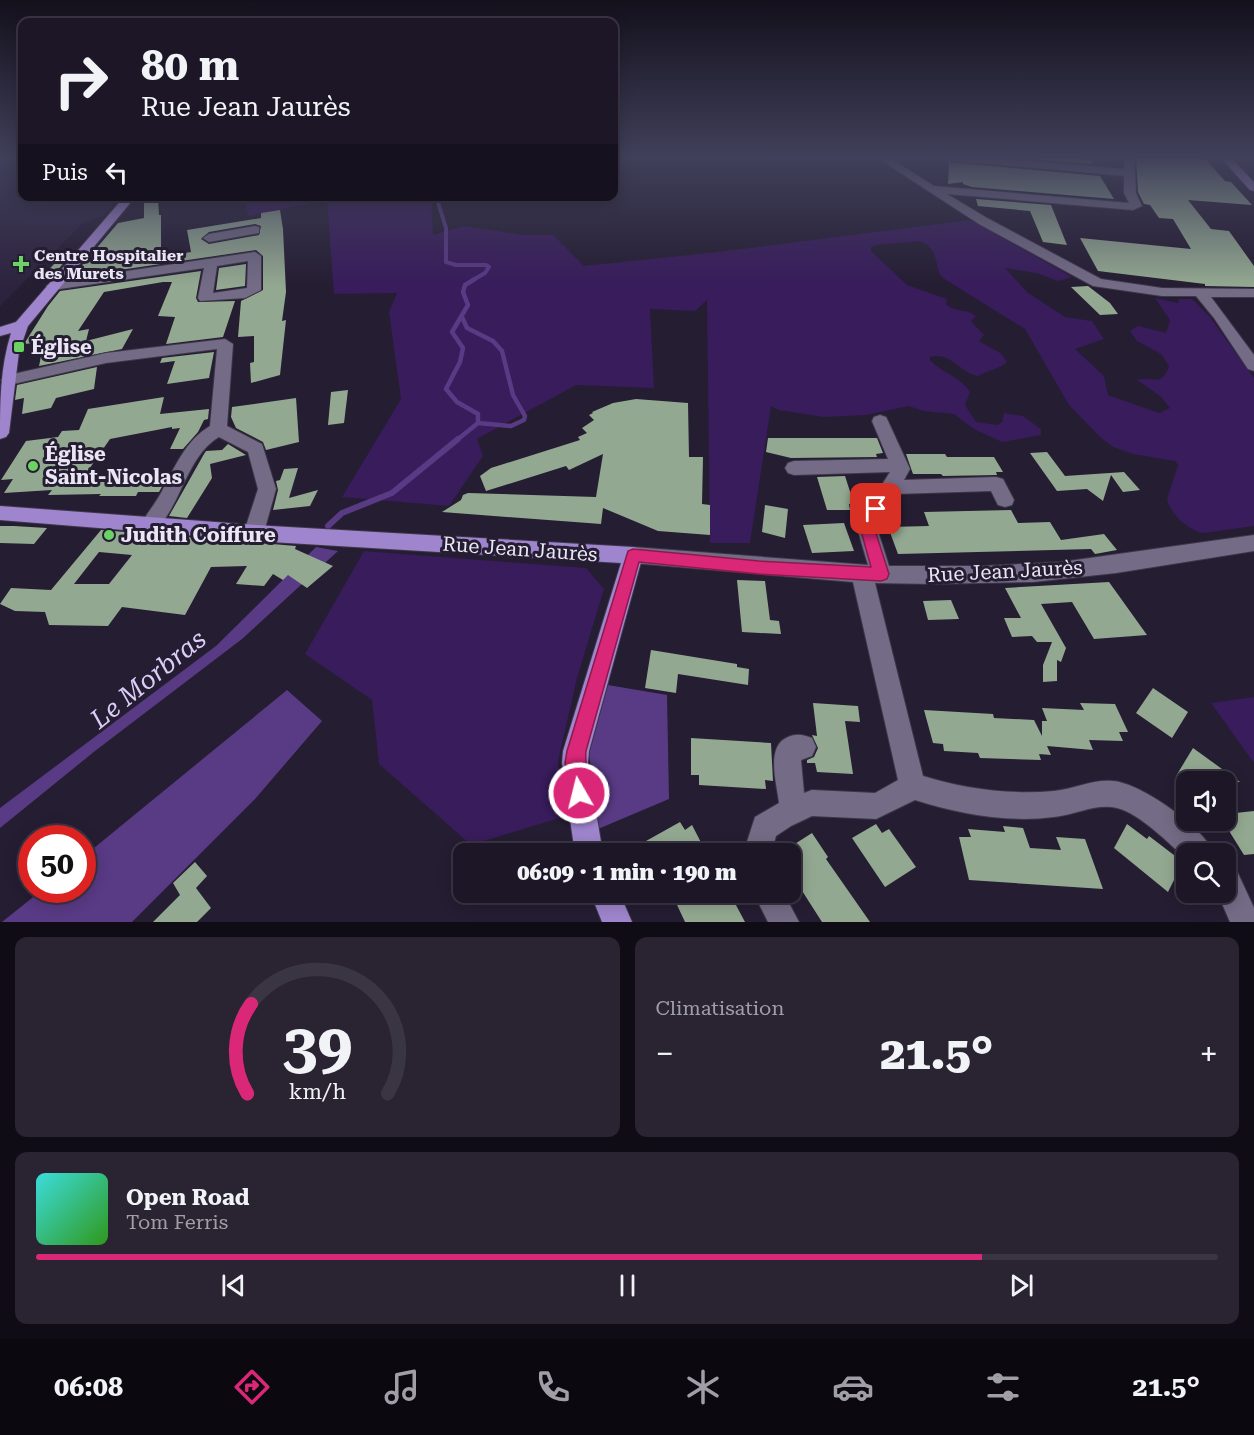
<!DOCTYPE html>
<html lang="fr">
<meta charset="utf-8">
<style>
:root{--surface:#1c1626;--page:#292332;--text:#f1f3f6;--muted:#a09fa7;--line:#3a3543;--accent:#db2777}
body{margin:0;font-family:"Roboto Serif",serif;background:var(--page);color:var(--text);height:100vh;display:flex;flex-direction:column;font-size:22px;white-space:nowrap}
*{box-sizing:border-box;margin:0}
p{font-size:20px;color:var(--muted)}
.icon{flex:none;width:33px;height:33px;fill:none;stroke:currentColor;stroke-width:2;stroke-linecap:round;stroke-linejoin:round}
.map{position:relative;height:922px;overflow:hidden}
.side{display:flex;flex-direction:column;gap:15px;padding:15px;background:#0f0c15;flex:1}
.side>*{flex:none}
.top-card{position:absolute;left:18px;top:18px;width:600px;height:183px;border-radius:12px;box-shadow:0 3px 15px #0003,0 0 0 2px var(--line);background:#1c1626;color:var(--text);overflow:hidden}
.buttons{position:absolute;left:1176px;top:771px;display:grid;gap:12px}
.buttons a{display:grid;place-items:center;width:60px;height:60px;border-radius:12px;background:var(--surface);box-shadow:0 3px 15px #0003,0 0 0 2px var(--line);font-size:30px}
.speed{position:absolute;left:18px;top:825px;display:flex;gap:12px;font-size:30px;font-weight:700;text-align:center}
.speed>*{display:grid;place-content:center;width:78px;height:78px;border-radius:50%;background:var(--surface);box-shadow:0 3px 15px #0003,0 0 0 2px var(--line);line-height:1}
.speed .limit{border:9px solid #d22;background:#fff;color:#111}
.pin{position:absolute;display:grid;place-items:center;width:51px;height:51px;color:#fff;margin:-26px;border-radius:12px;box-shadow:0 3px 9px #0006}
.me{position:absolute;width:66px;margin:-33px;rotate:352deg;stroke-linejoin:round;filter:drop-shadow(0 0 4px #0008)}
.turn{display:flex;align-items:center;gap:21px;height:126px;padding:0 24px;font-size:27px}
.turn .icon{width:78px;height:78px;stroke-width:2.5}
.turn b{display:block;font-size:42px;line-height:51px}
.then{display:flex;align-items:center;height:57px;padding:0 24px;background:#0003;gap:12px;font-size:22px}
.big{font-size:45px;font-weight:800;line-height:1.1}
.side .tile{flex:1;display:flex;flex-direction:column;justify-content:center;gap:9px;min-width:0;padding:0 21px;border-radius:12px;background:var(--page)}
.side .dial{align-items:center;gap:0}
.dial svg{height:156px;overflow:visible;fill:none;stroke:var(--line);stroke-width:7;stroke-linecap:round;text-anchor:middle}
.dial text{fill:var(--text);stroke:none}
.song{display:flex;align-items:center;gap:18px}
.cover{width:72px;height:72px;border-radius:9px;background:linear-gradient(135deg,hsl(180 70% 55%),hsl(110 70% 35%))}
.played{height:6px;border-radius:3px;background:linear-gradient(90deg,var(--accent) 80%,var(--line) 80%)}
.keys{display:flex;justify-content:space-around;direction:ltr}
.heat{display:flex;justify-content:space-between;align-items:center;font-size:33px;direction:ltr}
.side .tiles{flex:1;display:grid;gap:15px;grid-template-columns:1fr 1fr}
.tile:last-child{grid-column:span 2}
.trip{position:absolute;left:453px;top:843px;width:348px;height:60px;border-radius:12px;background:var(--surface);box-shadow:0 3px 15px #0003,0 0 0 2px var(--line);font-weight:800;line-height:60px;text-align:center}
.tabs{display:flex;height:96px;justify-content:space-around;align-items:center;background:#0b090f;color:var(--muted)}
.tabs .icon{width:42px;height:42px}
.tabs .current{color:var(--accent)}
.tabs b{font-size:27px;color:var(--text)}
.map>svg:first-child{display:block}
.built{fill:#2d233f}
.green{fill:#381c5b}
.water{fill:#593a85}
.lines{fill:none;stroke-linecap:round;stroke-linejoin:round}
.stream-far2{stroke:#593a85;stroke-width:4}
.stream-far1{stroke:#593a85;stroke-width:4.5}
.stream{stroke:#593a85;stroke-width:6}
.building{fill:#93a891;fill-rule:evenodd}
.minor-casing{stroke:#3e3749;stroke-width:2}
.major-casing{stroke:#3e3749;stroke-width:2}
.minor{fill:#746c86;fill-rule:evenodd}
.major{fill:#9f85cd;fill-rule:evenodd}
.route{fill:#db2777;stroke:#8e194d;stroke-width:1.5}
.poi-dot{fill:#6bd363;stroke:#251d32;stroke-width:2}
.labels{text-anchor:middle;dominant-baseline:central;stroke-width:6;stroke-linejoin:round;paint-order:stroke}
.far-poi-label{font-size:16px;font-weight:bold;fill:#eae6f5;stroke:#251d32;text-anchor:start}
.poi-label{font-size:20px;font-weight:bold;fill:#eae6f5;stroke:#251d32;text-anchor:start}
.street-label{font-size:20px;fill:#eae6f5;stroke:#251d32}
.near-water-label{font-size:26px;font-style:italic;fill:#dbcdf8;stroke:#251d32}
</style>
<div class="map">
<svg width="1254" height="922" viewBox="0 0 1254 922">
<rect width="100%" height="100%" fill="#251d32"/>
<path class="built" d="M0,158H22V196L120,197L102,217L84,222L0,306Z"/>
<g class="green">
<path d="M244,197H431L433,235L464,226L523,235H553L584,266L718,252L970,220L1072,277L1058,281L1037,273L1005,268L1027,292L1065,317L1092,321L1104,339L1075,349L1104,376L1108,395L1159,413L1170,408L1160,396L1137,380C1153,376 1161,388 1169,366L1161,354L1137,341L1130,331L1138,326L1166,333L1170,320L1155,298L1178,303L1179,299H1192L1210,317L1254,378V526L1204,533C1190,532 1170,514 1167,499L1178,465L1175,461L1133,454L1113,447L1100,437L1069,405L1025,329L946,280L940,275C935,261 937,247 919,241L876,245L871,247V251L907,285L947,299L946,304C955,313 967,308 976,316L971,321L984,335L979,341L1002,354L1007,362C998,370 988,370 978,376C960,373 950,351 930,357V360C942,373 961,377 970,392L965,405L976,422L998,425L1002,422L1004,413L1023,416L1041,429V435L1002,442L974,429L954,414L923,411L909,406L866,415L823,417L779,410L771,406L750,543H710L707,300L695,311L650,309L654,388L576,385L477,439L483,456L449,506L342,497L401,399L389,312L397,293L334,294L327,200L248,216Z"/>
<path d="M364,551L586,568L604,589L577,678L558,761L566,816L471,845L379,764L372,700L305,654Z"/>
<path d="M1254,697V763L1211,703Z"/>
</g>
<g class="water">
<path d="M316,547L338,551L242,639L95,751L0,828V808L216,646Z"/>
<path d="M608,685L667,695L669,799L598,829L589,754Z"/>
<path d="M287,690L322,721L255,799L132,922H2L42,890H82L83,857Z"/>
</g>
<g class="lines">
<path class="stream-far2" d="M436,196L446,228V262L456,265H486L489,267L485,273L473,280"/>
<g class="stream-far1">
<path d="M462,317L467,328L493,341L502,351L513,395L525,416L524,420L511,426L478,423"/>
<path d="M457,440L478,423V414L457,402L446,389L460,362L463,348L452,332L468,305L463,292L465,285L475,279"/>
</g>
<path class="stream" d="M328,526L342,513L392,493L458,439"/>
</g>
<g class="building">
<path d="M1002,157H1056L1091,160L1093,164Z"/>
<path d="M1136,157L1205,159L1225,181L1231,182L1252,205L1188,200L1211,229L1229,231L1254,266V287L1205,286V284L1098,271L1080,238L1191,249L1173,219L1159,218L1150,205L1144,204L1138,192Z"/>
<path d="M949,162L1100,176L1114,199L972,187L963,184V182L948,184Z"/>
<path d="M158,199L159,215H161V257L191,252L187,230L261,218V213L280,210L283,229L286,292L282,321L286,320L280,375L251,383L250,363L254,362V336L238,337L241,301L263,290V256L256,250L72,277L118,223L144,218V202ZM255,224L261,226L259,235L209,244L201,239L209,232Z"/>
<path d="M976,199L1051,205L1067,245L1043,242L1030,211L978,206Z"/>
<path d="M65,261L49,281H38L56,262Z"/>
<path d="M246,264L245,286L216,290L219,268Z"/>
<path d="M201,271L196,298L198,302L235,301L223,337L166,344L175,317L158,316L172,282H163L104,292L78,331L89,329L86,341L133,329L122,349L39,366L44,342L24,344L48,306L60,291Z"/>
<path d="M1088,286L1110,303L1118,314L1100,315L1071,287Z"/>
<path d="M214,352L209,378L167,384L175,361L160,363L162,358Z"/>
<path d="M97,367L94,389L56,398L51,408L22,414L24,398L15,400L17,385Z"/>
<path d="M348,390L344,423L328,425L331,392Z"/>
<path d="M164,397L160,414L209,409L208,419L204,420L198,432L183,449H170L180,428L172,429V427L110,439L85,475L154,473L152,476H168L159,492H138L136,496H99L101,494L48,495L52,490L4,493L13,479L1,480L26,441L58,437L62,431L79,430L88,409Z"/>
<path d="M296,398L299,442L266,450L263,442L236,428L231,417L232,407Z"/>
<path d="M636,399L688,403L689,457H703L702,504L710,505V535L658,531L603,508L601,524L442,512L461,500L463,495L468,493L596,497L603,454L569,470L566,466L486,491L480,476L491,468L580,440L578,437L587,433L582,428L594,420L589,415L593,413L592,412L613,403Z"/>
<path d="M768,438H877L883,453L876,454L877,457L791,458L766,452Z"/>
<path d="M228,444L246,455L210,464L212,478L187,518L169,516L204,454L206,451L222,450Z"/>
<path d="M1047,452L1065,476L1124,472L1140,490L1123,492L1111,475L1103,501L1087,489L1057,491L1030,453Z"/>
<path d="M906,454H945L947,457H994L1003,472H996L997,475L943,476L941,474H913Z"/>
<path d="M298,468L289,498L318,490L310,506L273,510L278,490L276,481L280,480L284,469Z"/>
<path d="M845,476L854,504H849L850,510H827L817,477Z"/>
<path d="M765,505L788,509L785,538L762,532Z"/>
<path d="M1011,510L1018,523L1050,522L1061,540L1104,534L1117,550L1095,554L1091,549L898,554L888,527L929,526L924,512Z"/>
<path d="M844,523L854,551L812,553L803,525Z"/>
<path d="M0,526H14L47,528L34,544L0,543Z"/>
<path d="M101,530L296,546L295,549L333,566L307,588L288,575L283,580L273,574L264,586L236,584L247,566L211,567L185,615L122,607L108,626L49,625L45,612L15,611L0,604L11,588L51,590ZM99,552L132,555L109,584H74Z"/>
<path d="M737,580L765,581L770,620L779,621L781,634L742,632Z"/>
<path d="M1109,582L1147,635L1094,639L1072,602L1041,604L1066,648L1061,662L1057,660V681L1043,682V665L1052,642H1037L1032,636L1012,637L1004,618H1021L1005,588Z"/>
<path d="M951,600L959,619L928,620L923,601Z"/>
<path d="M651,650L737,664V667L749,669L748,685L678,674L676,693L645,688Z"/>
<path d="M1153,688L1188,712L1172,738L1136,713Z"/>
<path d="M813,703L858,706L860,722L845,721L853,774L817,772L815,763H807V760L814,757L818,748L812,735L817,736Z"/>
<path d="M1080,703L1115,704L1128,732H1119L1123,741L1089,740L1093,750L1047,746L1051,755L1039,754L1041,760L980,758L978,753L944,751L943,744L933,743L924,710L993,714L994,718L1034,720L1042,736V721H1047L1042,708L1084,710Z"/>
<path d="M691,738L771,743L773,781L765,780L766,789L699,785V775H691Z"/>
<path d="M1193,748L1240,782H1184L1176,776Z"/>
<path d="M1254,811V854L1244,855L1226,826V814Z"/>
<path d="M680,822L685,830L692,825L707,854H652L646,841Z"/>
<path d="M876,824L882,833L889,829L916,867L885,887L852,838Z"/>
<path d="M1127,824L1147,839L1149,836L1183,862L1168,892L1114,848Z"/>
<path d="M1003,826L1023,828L1030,848L1061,850L1056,837L1085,839L1103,889L969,880L959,837H971L968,829L1005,832Z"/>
<path d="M812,833L828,857L826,859L870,922H822L790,872V847Z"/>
<path d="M195,862L207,876L196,888L211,908L197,922H153L180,895L173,883Z"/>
<path d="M671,892H729L745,922H685Z"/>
</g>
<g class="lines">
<defs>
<g id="minor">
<path d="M876,157H888L934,186L1129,203L1124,193V176L946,160L941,157H978L1124,169V157H1134L1136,193L1142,206L1133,210L947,194L987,218L1101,279L1162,288L1254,289V297H1211L1254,355V371L1248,369L1214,318L1196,296H1162L1093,286L979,224Z"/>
<path d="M255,226L259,227V233L209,242L203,238L209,234Z"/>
<path d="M255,252L261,256V290L245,298L200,301L198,298L204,268L53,290L46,286L53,282ZM248,261L247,288L213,293L217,266Z"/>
<path d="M225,339L233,344L227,426L262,444L276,489L264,532L261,538L254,540L247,538L244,532L258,489L248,452L219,437C192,453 184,489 168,514C165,518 162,527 157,530C153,533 148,531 144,529L141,524C147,513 156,503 162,491C175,467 185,441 210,426L217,349L106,363L9,385L1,380L9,375L106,353Z"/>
<path d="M880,415L886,417L888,421L910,469L904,480L996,477L1003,479L1014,500L1012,505L1005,507L998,505L991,491L895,494L878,523V531L889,566H983L1061,562L1254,535V551L1116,573L1033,582L933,584L875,583L923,776C964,789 1011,795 1054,791C1074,789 1093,779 1113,781C1141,783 1204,828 1215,854H1186V859C1170,844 1139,813 1117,808C1096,803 1075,815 1054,817C1008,823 959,814 915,800L876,819L812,816L791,826L776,836L771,854H743L755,817L779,803C777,784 765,746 788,737C797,733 804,735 812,738L816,747L812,756L801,760L804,793L812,790L875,793L898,780L853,582L633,563L626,561L623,555L626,549L633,547L868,565L858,531V522L890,472L794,475L788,473L785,468L788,463L794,461L888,459L872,421L874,417Z"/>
<path d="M1226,865L1236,869L1254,908V922H1230L1217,892H1226Z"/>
<path d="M753,892H783L799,922H768Z"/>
</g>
<g id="major">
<path d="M1220,157H1230L1254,182V191L1250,190Z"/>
<path d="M125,196H136L28,326L19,352L9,433L6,437L0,439C0,403 0,368 11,333L0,336V327L16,322Z"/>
<path d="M0,506L271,526L633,547L640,549L643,555L589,751L588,763L603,854H575L562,763L563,751L621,563L271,542L0,520Z"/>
<path d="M590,892H619L632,922H602Z"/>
</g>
</defs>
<use href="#minor" class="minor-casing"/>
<use href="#major" class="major-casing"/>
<use href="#minor" class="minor"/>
<use href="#major" class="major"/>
</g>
<linearGradient id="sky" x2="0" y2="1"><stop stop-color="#14101c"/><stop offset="0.55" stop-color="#40405a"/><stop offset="1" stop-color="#40405a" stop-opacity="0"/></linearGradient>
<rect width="1254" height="286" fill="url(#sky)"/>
<path class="route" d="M876,503L881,505L883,509L874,527L889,574L887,579L881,581L759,574L639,562L586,751C584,767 592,785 586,800L579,803L572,800L565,763L567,751L628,551L633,549L759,561L871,567L860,527L871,505Z"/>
<g class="poi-dot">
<path d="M18 255h6v6h6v6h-6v6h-6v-6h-6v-6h6z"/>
<rect x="13" y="341" width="12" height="12" rx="3"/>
<circle cx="33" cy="466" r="6"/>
<circle cx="109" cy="535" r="6"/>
</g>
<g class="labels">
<g class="far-poi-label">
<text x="34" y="255">Centre Hospitalier<tspan x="34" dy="18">des Murets</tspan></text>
</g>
<g class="poi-label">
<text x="31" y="347">Église</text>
<text x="45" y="454">Église<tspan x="45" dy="23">Saint-Nicolas</tspan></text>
<text x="121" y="535">Judith Coiffure</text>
</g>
<g class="street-label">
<text transform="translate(520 549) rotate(4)">Rue Jean Jaurès</text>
<text transform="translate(1005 571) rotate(-3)">Rue Jean Jaurès</text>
</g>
<g class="near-water-label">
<text transform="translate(148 679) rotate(-39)">Le Morbras</text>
</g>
</g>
</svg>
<div class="buttons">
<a><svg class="icon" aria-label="sound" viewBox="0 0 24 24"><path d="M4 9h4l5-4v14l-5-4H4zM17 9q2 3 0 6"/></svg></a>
<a><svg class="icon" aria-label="search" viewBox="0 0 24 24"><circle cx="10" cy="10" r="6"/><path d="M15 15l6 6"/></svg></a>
</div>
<div class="speed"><div class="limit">50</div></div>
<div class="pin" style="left:876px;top:509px;background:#d93025"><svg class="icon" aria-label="arrive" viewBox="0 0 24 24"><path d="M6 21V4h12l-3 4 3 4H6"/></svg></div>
<svg class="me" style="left:579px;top:793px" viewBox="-20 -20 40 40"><circle r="17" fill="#db2777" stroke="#fff" stroke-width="3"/><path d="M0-11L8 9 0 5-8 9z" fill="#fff"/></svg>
<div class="trip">06:09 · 1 min · 190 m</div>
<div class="top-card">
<div class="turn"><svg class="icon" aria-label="right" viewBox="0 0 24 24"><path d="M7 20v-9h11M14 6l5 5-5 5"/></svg><div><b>80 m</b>Rue Jean Jaurès</div></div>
<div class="then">Puis<svg class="icon" aria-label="left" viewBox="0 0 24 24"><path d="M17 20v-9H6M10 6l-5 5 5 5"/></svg></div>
</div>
</div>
<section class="side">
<div class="tiles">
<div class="tile dial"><svg viewBox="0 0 100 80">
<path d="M14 69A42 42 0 1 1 86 69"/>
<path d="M14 69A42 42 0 0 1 16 23" stroke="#db2777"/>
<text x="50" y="56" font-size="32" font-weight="700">39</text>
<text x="50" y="72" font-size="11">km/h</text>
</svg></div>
<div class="tile"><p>Climatisation</p>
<div class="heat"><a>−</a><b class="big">21.5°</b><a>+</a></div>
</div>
<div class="tile">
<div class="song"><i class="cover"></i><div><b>Open Road</b><p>Tom Ferris</p></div></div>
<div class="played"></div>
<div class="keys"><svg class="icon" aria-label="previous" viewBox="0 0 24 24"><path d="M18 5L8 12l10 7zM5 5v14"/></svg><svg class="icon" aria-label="pause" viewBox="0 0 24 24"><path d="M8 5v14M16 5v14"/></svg><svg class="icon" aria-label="next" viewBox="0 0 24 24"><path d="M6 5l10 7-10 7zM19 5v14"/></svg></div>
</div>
</div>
</section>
<nav class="tabs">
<b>06:08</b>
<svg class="icon current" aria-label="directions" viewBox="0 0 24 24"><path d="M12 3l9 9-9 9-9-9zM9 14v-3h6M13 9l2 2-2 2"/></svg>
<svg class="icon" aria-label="music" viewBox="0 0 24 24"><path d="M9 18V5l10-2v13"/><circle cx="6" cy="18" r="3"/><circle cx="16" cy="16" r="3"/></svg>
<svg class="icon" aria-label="phone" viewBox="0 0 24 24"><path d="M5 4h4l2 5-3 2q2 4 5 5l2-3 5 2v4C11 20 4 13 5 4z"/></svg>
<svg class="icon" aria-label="climate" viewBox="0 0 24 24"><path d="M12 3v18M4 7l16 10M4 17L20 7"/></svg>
<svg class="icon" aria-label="car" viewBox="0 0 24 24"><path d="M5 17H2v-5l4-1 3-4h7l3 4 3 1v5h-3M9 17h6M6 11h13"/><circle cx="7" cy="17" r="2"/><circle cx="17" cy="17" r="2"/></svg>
<svg class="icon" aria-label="filters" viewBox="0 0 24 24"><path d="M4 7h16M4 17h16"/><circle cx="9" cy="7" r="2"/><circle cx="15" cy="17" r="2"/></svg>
<b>21.5°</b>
</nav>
